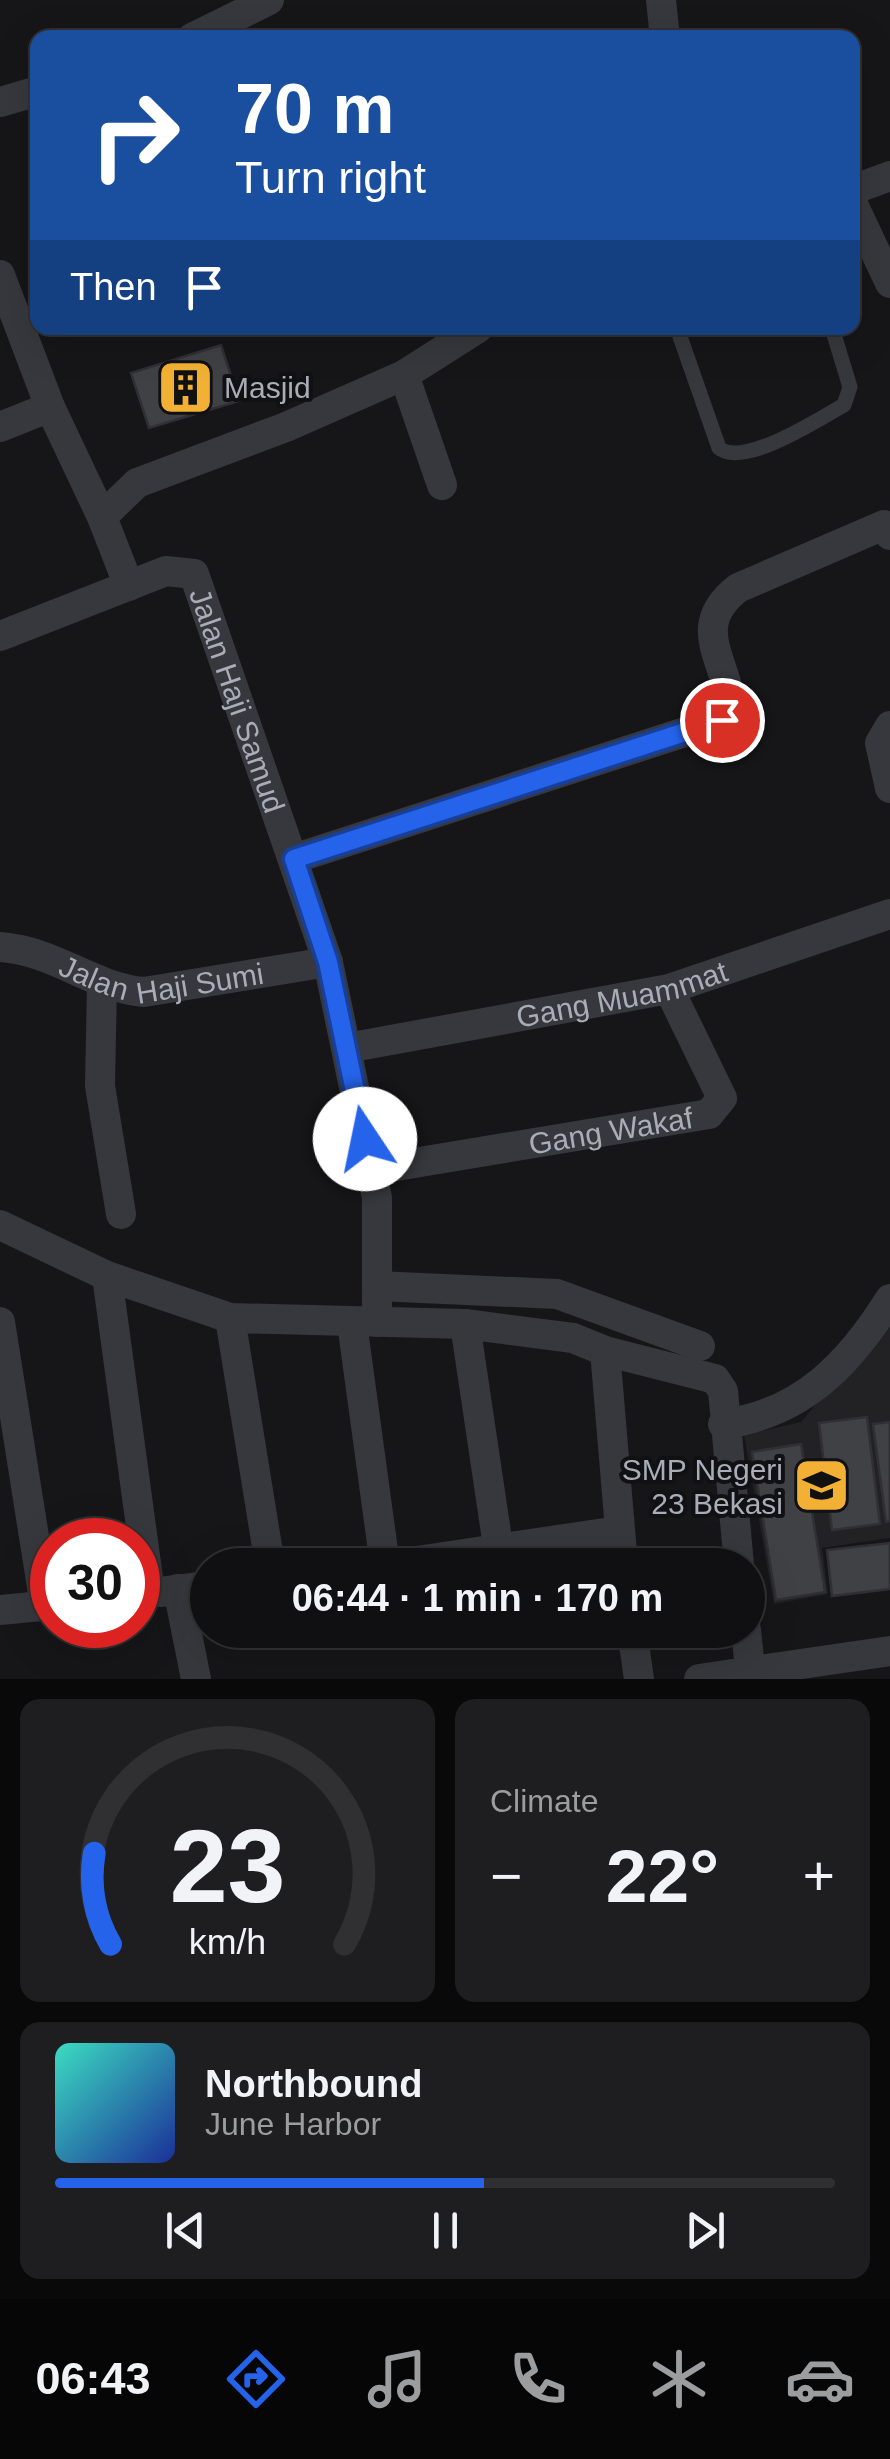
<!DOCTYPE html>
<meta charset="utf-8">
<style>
:root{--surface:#101012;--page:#1e1e20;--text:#f1f3f6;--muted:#9c9d9f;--line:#303032;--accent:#2563eb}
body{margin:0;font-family:Arial,sans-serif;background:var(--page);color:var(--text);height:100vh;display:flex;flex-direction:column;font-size:38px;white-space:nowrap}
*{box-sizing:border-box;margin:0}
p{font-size:32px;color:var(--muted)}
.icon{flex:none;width:55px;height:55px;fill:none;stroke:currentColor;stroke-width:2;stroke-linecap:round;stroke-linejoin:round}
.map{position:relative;height:1679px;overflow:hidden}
.panel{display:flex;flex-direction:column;gap:20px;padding:20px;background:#09090a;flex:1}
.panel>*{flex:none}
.banner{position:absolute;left:30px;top:30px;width:830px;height:305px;border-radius:20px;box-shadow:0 10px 40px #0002,0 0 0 2px var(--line);background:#1a4fa0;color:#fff;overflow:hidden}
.speed{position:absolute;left:30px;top:1518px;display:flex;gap:20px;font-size:50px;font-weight:700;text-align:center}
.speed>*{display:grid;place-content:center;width:130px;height:130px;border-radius:50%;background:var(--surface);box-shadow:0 10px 40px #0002,0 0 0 2px var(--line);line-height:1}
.speed .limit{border:15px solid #d22;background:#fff;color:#111}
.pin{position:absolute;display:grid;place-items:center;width:85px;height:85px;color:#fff;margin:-42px;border:5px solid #fff;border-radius:50%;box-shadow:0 2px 10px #0007}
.me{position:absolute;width:110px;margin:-55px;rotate:349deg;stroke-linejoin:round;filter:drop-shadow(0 0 8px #0008)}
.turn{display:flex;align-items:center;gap:35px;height:210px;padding:0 40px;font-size:45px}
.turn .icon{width:130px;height:130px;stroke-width:2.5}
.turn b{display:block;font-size:70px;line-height:85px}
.then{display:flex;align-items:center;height:95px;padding:0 40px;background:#0003;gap:20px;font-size:38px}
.big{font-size:75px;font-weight:600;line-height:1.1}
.panel .widget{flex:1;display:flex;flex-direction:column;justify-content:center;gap:15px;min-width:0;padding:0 35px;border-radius:20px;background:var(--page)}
.panel .dial{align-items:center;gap:0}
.dial svg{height:260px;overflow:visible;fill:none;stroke:var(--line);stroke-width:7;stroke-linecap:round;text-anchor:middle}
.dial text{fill:var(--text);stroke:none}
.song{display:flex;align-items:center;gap:30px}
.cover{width:120px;height:120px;border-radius:15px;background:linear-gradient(135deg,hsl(170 70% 55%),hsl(230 70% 35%))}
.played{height:10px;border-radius:5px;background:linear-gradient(90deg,var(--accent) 55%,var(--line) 55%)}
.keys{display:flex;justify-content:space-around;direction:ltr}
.heat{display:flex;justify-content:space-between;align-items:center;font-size:55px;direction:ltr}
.panel .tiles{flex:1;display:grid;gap:20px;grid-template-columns:1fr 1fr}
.widget:last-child{grid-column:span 2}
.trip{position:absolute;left:190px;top:1548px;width:575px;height:100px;border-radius:50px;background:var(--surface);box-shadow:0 10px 40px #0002,0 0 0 2px var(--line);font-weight:600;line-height:100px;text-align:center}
.tabs{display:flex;height:160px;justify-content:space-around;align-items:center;background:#060607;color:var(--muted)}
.tabs .icon{width:70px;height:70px}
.tabs .current{color:var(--accent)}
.tabs b{font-size:45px;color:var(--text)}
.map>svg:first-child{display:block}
.built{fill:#222225}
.building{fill:#404145;stroke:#303034;stroke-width:2.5}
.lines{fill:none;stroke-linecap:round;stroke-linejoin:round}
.lane{stroke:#37383d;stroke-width:15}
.street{stroke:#37383d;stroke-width:30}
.route-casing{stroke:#184099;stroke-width:25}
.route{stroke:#2563eb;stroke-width:18}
.labels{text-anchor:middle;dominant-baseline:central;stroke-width:8;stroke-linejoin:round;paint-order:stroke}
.poi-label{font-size:30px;fill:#a8adb8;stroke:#111113;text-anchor:start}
.street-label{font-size:30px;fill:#a8adb8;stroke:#111113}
</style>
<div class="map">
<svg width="890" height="1679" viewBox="0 0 890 1679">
<rect width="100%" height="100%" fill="#161618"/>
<path class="built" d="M890,1315V1538L822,1548L828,1594L774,1604L744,1435L801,1422Z"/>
<g class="building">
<path d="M221,345L239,401L149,428L131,373Z"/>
<path d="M867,1417L880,1524L832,1530L819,1423Z"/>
<path d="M890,1422V1521L886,1522L873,1424Z"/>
<path d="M801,1444L825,1592L776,1600L752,1452Z"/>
<path d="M890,1543V1589L832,1596L827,1550Z"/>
</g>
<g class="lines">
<path class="lane" d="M677,328L719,448C744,468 819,419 844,405L850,387L832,328"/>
<g class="street">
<path d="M661,0L665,38"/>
<path d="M192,38L269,0"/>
<path d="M0,102L38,91"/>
<path d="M852,190L890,176"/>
<path d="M852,202L890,283"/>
<path d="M0,275L50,407L102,517"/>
<path d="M404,375L442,485"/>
<path d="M0,427L50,407"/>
<path d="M129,586L102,517L137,483L286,427L404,375L478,328"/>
<path id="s1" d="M0,636L166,571L194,574L328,962L377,1198V1322"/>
<path d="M890,726L880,743L890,788"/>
<path d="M293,859L722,720L731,711C729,661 687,628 738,588L884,525L890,535"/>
<path id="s2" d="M0,947C56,951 91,987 144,992L328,962"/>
<path d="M102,982L100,1086L121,1214"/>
<path id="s3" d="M347,1048L669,989L890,914"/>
<path id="s4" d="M372,1170L709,1114L722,1098L669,989"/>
<path d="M0,1225L107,1276L230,1318L465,1324L573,1338L605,1351L715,1379L723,1391L739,1565"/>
<path d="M107,1276L150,1593"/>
<path d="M377,1286L557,1294L700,1346"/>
<path d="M230,1318L270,1565"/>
<path d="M0,1322L45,1606"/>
<path d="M352,1323L385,1565"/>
<path d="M465,1324L498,1546"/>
<path d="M605,1351L623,1565"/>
<path d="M723,1424C802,1414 850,1363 890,1299"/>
<path d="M390,1565L618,1531"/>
<path d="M178,1589L196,1679"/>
<path d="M160,1592L208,1586"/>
<path d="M0,1610L52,1605"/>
<path d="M632,1630L639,1679"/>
<path d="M746,1630L751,1679"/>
<path d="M699,1679L890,1651"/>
</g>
</g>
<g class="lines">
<defs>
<path id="route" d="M365,1139L328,962L294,859L722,720"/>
</defs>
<use href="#route" class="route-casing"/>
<use href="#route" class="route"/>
</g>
<defs>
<symbol id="building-square" viewBox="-11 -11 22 22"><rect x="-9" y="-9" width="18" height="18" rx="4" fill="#f2b134" stroke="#111113"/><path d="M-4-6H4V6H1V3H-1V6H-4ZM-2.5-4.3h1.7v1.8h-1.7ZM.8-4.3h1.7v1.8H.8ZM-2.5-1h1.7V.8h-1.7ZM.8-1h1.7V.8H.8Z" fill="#111"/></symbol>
<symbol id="school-square" viewBox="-11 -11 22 22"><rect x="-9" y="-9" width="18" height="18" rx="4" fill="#f2b134" stroke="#111113"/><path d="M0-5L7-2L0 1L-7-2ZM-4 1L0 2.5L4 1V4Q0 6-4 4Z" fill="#111"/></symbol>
</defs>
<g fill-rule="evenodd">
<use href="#building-square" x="154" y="356" width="63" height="63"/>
<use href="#school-square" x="790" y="1454" width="63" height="63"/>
</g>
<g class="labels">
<g class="poi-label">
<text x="224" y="387">Masjid</text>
<text x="783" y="1469" text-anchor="end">SMP Negeri<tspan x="783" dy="34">23 Bekasi</tspan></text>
</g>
<g class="street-label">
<text stroke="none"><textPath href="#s1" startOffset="340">Jalan Haji Samud</textPath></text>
<text stroke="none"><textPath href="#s2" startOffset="168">Jalan Haji Sumi</textPath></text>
<text stroke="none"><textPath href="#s3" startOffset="280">Gang Muammat</textPath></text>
<text stroke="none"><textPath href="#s4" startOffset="242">Gang Wakaf</textPath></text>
</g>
</g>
</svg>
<div class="speed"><div class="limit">30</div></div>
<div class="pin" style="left:722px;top:720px;background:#d93025"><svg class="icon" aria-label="arrive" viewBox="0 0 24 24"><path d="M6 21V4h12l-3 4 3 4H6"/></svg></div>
<svg class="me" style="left:365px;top:1139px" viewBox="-20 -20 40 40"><circle r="19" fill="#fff"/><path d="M0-13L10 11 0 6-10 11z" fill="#2563eb"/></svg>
<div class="trip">06:44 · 1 min · 170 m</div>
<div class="banner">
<div class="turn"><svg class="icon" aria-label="right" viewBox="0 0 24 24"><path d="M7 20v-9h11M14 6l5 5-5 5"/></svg><div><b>70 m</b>Turn right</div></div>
<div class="then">Then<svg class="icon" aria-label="arrive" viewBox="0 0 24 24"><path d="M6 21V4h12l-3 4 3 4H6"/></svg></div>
</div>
</div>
<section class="panel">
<div class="tiles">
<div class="widget dial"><svg viewBox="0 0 100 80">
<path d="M14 69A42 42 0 1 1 86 69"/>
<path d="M14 69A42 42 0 0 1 9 41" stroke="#2563eb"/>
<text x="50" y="56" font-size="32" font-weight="700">23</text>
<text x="50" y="72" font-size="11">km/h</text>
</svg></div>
<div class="widget"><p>Climate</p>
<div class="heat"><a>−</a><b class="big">22°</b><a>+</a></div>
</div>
<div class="widget">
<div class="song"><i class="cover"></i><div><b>Northbound</b><p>June Harbor</p></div></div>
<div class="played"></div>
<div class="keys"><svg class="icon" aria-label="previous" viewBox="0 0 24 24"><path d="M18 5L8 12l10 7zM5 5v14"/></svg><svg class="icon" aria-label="pause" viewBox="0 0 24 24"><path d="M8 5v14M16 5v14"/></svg><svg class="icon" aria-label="next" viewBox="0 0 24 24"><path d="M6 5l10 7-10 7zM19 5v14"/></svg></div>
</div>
</div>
</section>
<nav class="tabs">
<b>06:43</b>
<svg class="icon current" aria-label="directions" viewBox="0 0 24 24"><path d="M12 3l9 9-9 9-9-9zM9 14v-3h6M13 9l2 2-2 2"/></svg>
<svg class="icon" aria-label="music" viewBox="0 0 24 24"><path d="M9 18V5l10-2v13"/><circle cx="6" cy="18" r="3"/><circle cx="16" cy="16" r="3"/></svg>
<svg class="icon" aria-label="phone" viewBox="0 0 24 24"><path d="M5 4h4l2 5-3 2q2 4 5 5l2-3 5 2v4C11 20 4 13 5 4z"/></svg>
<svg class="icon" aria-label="climate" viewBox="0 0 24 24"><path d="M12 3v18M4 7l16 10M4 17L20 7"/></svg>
<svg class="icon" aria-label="car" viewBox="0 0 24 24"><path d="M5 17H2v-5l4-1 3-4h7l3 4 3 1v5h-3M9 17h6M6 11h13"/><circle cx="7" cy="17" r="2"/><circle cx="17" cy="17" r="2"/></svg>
</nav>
